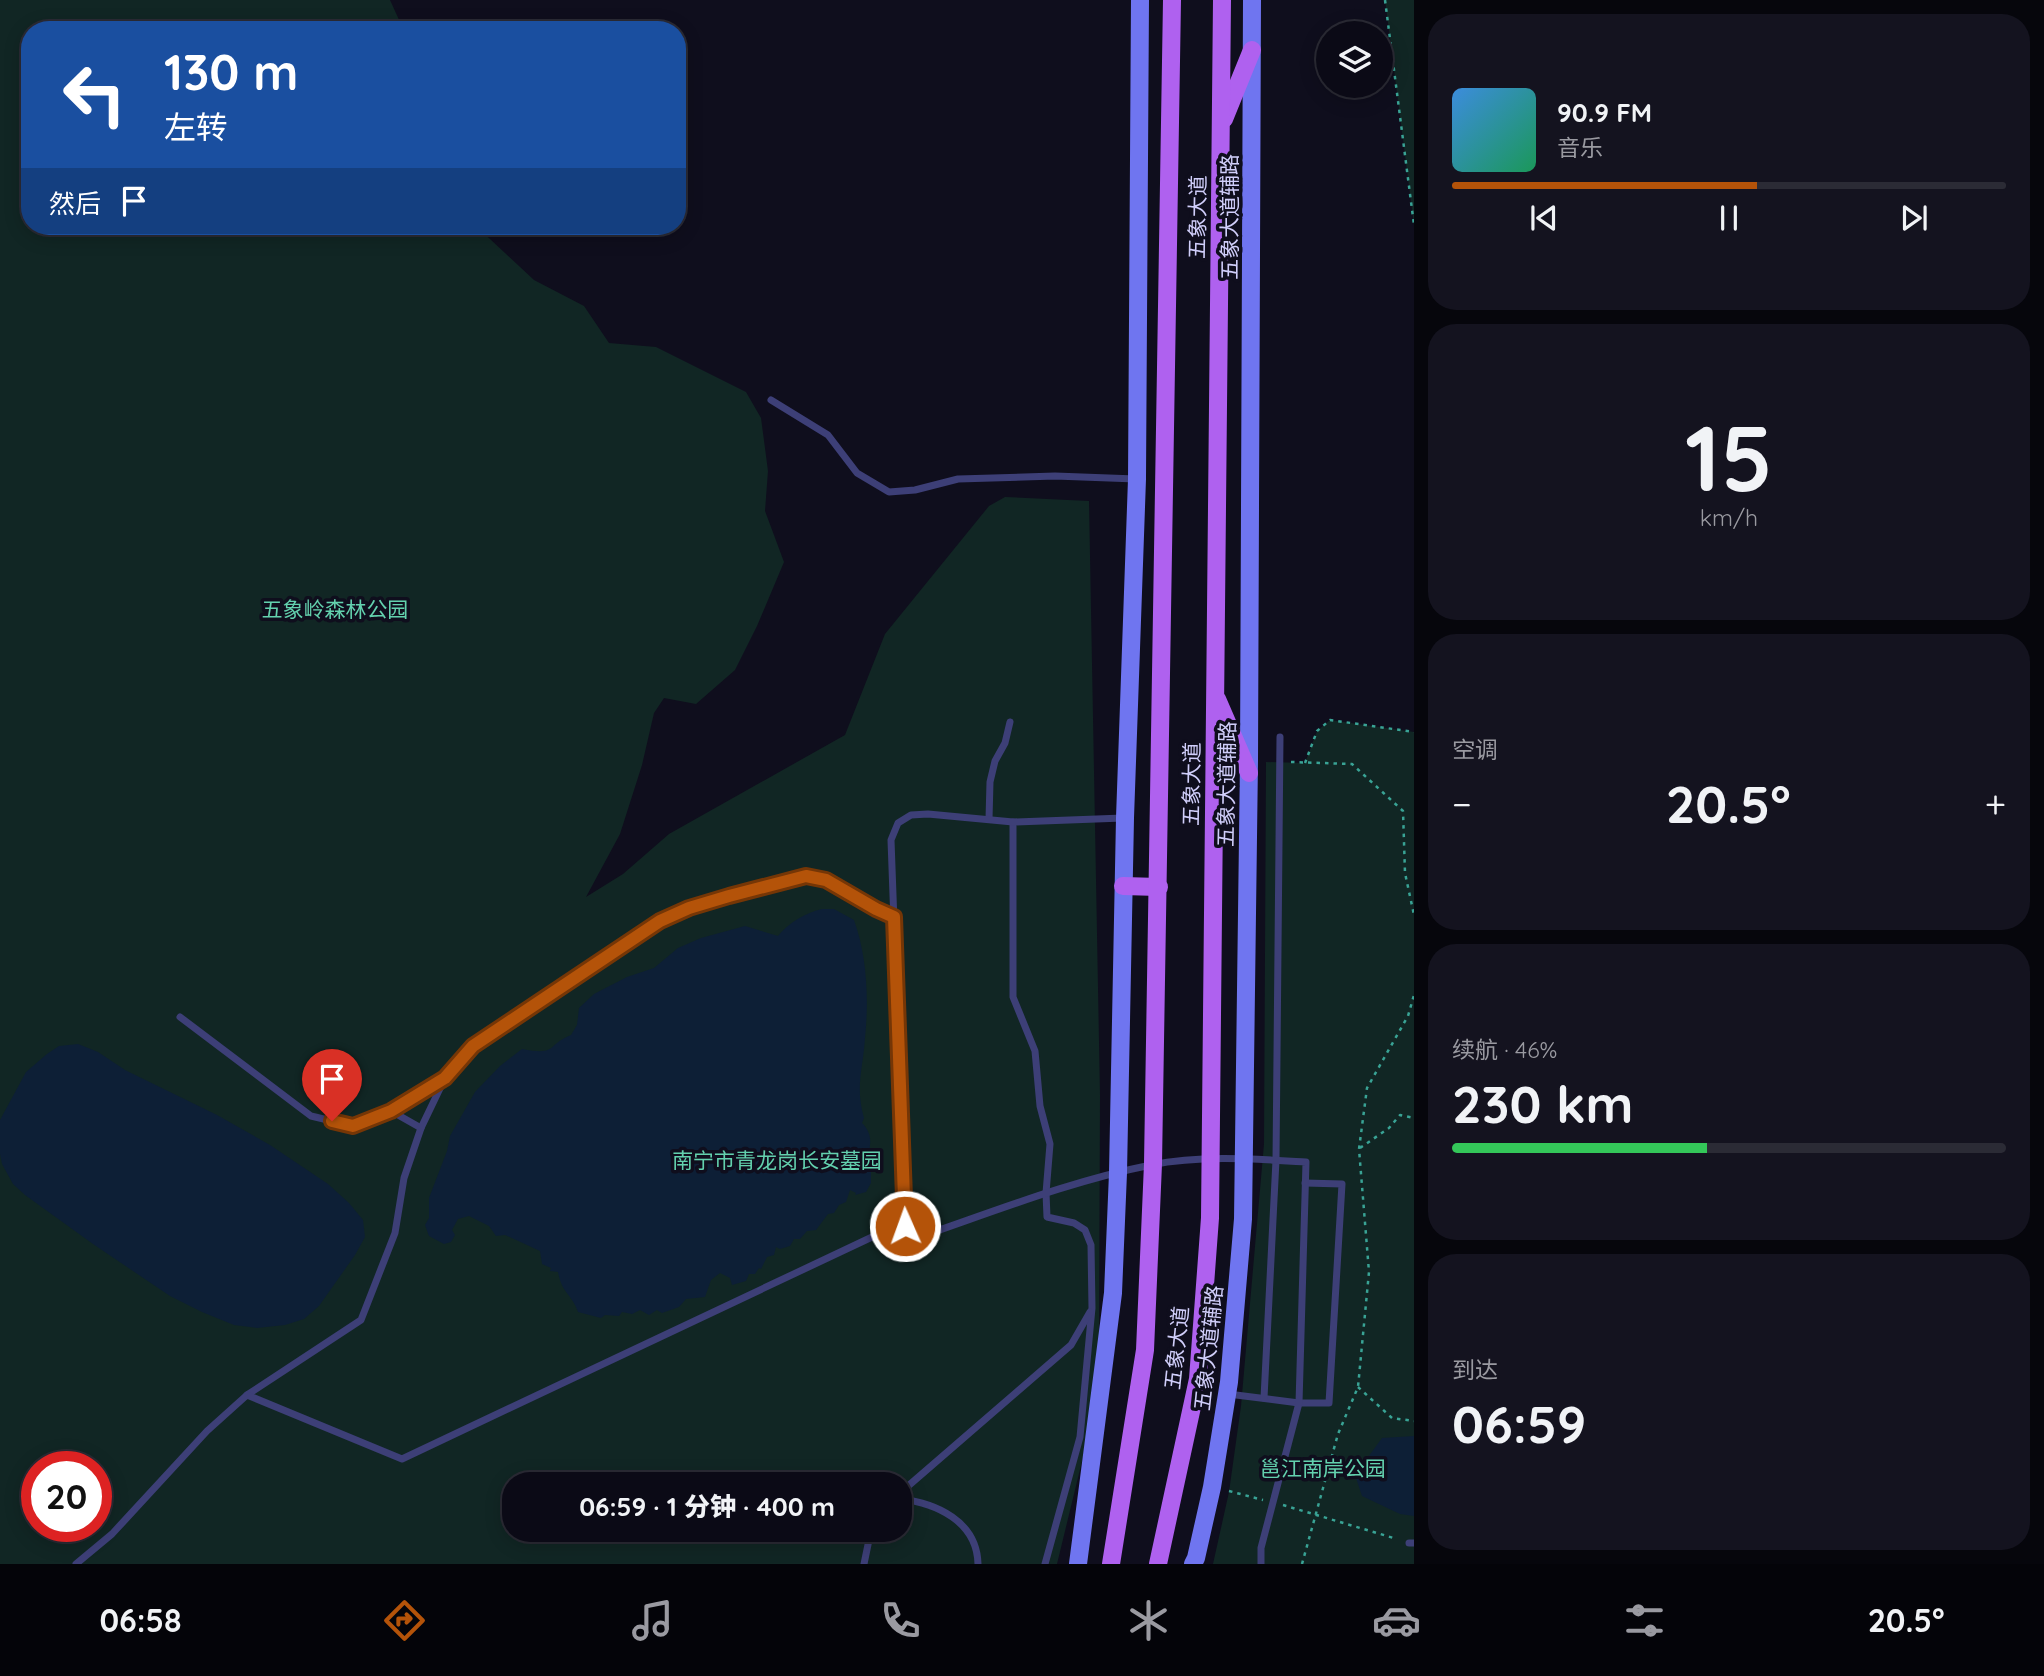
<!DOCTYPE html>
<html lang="zh">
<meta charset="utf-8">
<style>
:root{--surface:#0b0a16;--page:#14131f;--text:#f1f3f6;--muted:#9a9aa1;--line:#2b2b35;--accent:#b45309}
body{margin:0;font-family:Quicksand,"Noto Sans SC",sans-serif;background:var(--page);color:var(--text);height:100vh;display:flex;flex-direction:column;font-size:26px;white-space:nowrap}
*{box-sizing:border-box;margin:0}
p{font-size:23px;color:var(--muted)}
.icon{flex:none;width:38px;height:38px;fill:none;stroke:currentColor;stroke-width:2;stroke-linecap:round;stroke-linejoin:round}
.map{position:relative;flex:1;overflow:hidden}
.drawer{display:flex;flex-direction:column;gap:14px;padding:14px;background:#06060c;width:630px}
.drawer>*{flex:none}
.banner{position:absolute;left:21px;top:21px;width:665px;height:214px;border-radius:28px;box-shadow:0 4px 18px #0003,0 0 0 2px var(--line);background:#1a4fa0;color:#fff;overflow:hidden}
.buttons{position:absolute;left:1316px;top:21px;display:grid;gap:14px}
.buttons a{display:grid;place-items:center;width:77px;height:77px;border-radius:50%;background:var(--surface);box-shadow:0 4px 18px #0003,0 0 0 2px var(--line);font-size:35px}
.speed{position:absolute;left:21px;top:1451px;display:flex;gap:14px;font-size:35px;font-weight:700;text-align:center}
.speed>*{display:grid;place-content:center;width:91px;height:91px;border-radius:50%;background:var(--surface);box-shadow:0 4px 18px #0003,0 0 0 2px var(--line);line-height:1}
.speed .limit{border:10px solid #d22;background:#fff;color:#111}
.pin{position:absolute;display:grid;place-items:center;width:60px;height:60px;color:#fff;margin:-72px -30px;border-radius:50% 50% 50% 0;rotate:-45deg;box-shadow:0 0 7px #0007}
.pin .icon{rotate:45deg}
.me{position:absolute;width:77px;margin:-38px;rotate:358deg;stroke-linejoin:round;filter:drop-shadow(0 0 5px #0008)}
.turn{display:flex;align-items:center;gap:24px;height:147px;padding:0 28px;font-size:32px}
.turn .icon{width:91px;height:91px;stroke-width:2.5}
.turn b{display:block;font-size:49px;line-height:60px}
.then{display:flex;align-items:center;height:66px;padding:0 28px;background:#0003;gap:14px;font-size:26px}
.big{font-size:52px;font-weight:800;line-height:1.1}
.drawer .card{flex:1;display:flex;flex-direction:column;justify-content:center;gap:10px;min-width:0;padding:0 24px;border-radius:28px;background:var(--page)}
.drawer .dial{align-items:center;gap:0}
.dial b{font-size:91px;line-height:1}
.song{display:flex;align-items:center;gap:21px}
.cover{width:84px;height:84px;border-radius:10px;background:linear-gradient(135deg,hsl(210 70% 55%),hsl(150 70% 35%))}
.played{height:7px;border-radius:4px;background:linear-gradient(90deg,var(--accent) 55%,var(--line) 55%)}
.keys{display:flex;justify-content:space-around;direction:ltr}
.heat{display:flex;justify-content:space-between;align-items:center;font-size:38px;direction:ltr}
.charge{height:10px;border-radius:5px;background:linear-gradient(90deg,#34c759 46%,var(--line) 0)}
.trip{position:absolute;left:502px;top:1472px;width:410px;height:70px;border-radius:28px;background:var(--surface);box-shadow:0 4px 18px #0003,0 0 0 2px var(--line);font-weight:800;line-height:70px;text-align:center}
.tabs{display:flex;height:112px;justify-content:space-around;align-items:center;background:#040409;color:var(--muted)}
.tabs .icon{width:49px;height:49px}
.tabs .active{color:var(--accent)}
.tabs b{font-size:32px;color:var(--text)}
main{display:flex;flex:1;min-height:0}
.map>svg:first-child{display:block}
.green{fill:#112624;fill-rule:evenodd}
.water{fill:#0d1f36}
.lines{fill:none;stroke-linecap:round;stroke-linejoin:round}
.path{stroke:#39a395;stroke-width:2.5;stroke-dasharray:3.5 5;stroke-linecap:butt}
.lane{stroke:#3d3f77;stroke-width:7}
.secondary{stroke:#6f75f0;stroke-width:18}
.primary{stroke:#af61ef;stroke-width:18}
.route-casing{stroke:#753606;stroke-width:18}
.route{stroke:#b45309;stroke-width:12}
.labels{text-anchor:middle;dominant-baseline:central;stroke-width:7;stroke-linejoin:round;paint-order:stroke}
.street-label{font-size:21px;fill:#d0cefa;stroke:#0f0e1d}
.park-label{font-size:21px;fill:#63d1ae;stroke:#0f0e1d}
</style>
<main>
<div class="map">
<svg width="1414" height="1564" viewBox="0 0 1414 1564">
<rect width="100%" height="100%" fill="#0f0e1d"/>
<g class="green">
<path d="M0,0H390L400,22V30H30V226H476L534,280L584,306L609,343L656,347L746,392L761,418L768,471L765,511L784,562L757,626L735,670L696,704L664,698L654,713L642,765L620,834L586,897L623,874L669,834L845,735L885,634L989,506L1005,497L1089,501L1100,1095L1099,1349L1083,1457L1057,1564H0ZM37,1466H96V1526H37ZM514,1484H900V1530H514Z"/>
<path d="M1385,0H1414V225Z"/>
<path d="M1330,720L1414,732V1564H1213L1229,1492L1241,1406L1264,1144L1266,762L1305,763L1317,731Z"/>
</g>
<g class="water">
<path d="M822,909H834L854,920C867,956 869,999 865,1038C863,1069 855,1086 864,1118L862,1123C875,1136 870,1149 865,1165L871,1172V1183L866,1192L855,1195L856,1193L850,1190L846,1202L839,1205L834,1213L828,1214L816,1230L807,1231L800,1239H794L790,1246L780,1249L776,1247L774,1255L767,1257L761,1269L759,1268L755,1274H749L746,1281L732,1285L730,1278L720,1273L711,1280L705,1297L686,1299L679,1307L662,1313L657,1310L649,1315L640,1310L632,1314L622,1312L619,1316L605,1315L601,1318L578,1312C572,1294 562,1294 558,1272L550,1271L551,1268L542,1264L540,1251L505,1235L496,1236L489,1226L469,1216L458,1219L452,1230L455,1235L451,1242L444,1244L429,1236L425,1225L429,1218V1198L447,1151L450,1136L475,1092L500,1066L522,1049C558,1056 546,1045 571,1035L577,1025L579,1008L594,994L627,977L654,968L678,948L701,938L745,926L778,936C788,923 807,912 822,909Z"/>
<path d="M78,1044L98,1052L125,1070L217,1115L270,1145L328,1184L349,1203L363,1220L365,1237L355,1255L319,1306L304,1319L285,1325L257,1328L234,1325L202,1312L170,1296L93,1244L25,1195L13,1184L2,1164L0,1154V1120L26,1072L47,1054L59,1046Z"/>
<path d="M1414,1436V1516L1400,1514L1362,1496L1355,1475L1382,1438Z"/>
</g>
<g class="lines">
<g class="path">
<path d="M1385,0L1414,225"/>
<path d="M1291,762L1352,764L1403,811L1405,873L1414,915"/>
<path d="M1305,763L1317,731L1330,720L1414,732"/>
<path d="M1360,1148L1389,1128L1400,1115L1414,1118"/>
<path d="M1358,1387L1392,1418L1414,1421"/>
<path d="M1229,1491L1263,1500"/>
<path d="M1283,1505L1397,1539"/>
<path d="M1302,1564L1338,1434L1358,1387L1369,1272L1359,1149L1367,1088L1408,1016L1414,995"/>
</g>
<g class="lane">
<path d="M771,400L828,435L857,473L889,492L915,490L958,479L1055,476L1136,479"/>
<path d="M989,819L990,782L995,761L1005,743L1010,722"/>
<path d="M1013,822V997L1035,1051L1040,1106L1050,1144L1046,1193L1047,1217L1074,1223L1085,1230L1091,1245L1092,1308L1080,1437L1045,1564"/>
<path d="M180,1017L311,1116L353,1126L391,1111L445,1078"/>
<path d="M391,1111L421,1128"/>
<path d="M905,1226L891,840L898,823L911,815L928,814L1013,822L1123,818"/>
<path d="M1228,1394L1299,1403H1329L1342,1184L1305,1183"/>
<path d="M247,1395L361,1320L395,1233L404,1178L421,1128L445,1078L473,1046L660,921L689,908L729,896L806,876L826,880L876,910L894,917"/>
<path d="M1264,1398L1276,1160L1280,737"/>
<path d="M900,1493L1071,1345L1090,1312"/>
<path d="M900,1499C936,1503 977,1521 978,1564"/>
<path d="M1409,1543H1414"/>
<path d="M76,1564L112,1534L207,1431L247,1395L402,1459L889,1229L905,1226L931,1233C1003,1208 1075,1180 1151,1165C1201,1155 1254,1159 1306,1162L1299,1403L1261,1548V1564"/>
<path d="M864,1564L871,1530"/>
</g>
<g class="secondary">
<path d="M1078,1564L1113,1293L1118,1173L1125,818L1137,479L1140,0"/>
<path d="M1193,1564L1196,1558L1212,1487L1229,1382L1243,1219L1249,761L1252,0"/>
</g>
<g class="primary">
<path d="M1224,119L1252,50"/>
<path d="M1217,699L1249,773"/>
<path d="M1123,886L1159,887"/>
<path d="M1111,1564L1145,1350L1153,1164L1172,0"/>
<path d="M1158,1564L1198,1379L1210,1218L1222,0"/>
</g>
</g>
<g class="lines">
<defs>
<path id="route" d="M332,1121L353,1126L391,1111L445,1078L473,1046L660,921L689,908L729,896L806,876L826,880L876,909L894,917L905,1226"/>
</defs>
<use href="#route" class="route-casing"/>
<use href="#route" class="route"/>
</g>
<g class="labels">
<g class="street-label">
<text transform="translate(1197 217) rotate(-89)">五象大道</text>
<text transform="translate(1229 217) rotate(-90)">五象大道辅路</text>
<text transform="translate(1191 784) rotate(-89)">五象大道</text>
<text transform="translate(1226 784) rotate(-89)">五象大道辅路</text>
<text transform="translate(1176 1348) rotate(-84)">五象大道</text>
<text transform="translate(1208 1348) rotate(-84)">五象大道辅路</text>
</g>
<g class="park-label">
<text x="335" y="609">五象岭森林公园</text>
<text x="777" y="1160">南宁市青龙岗长安墓园</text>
<text x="1323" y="1468">邕江南岸公园</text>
</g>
</g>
</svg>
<div class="buttons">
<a><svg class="icon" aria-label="layers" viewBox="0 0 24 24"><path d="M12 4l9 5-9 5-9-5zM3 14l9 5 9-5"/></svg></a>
</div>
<div class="speed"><div class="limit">20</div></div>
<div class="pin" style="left:332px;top:1121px;background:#d93025"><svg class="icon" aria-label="arrive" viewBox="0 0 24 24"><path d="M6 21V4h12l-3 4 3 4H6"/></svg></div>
<svg class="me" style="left:905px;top:1226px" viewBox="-20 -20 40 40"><circle r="17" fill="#b45309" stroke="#fff" stroke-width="3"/><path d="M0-11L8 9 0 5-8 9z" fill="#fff"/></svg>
<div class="trip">06:59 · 1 分钟 · 400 m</div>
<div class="banner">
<div class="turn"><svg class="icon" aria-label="left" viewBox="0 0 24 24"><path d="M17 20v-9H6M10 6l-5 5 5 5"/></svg><div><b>130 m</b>左转</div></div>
<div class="then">然后<svg class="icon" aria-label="arrive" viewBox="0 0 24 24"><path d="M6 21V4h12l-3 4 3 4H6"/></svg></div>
</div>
</div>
<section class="drawer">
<div class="card">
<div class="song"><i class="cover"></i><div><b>90.9 FM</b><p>音乐</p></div></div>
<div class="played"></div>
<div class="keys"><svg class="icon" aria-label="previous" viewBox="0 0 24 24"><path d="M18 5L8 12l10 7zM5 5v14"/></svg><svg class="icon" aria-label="pause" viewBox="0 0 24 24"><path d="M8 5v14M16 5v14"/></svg><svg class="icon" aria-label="next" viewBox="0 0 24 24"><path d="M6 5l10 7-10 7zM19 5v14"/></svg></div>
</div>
<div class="card dial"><b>15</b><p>km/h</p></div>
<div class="card"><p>空调</p>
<div class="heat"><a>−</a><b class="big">20.5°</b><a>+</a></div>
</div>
<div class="card"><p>续航 · 46%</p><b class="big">230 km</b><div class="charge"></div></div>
<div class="card"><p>到达</p><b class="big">06:59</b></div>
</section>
</main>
<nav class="tabs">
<b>06:58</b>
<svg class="icon active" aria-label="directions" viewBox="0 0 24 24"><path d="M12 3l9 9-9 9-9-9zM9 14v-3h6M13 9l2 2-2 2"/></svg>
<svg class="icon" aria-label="music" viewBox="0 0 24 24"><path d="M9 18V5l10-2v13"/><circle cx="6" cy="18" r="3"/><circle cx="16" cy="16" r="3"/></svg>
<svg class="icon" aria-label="phone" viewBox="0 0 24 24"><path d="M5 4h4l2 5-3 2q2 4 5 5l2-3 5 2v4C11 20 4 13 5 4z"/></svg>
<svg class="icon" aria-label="climate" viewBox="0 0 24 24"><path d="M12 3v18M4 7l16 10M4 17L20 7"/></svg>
<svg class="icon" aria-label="car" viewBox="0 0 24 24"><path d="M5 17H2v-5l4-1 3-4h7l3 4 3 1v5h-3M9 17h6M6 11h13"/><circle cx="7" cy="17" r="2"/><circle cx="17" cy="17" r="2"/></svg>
<svg class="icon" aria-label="filters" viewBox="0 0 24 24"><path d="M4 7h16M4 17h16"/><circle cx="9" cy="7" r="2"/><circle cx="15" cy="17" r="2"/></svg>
<b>20.5°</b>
</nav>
